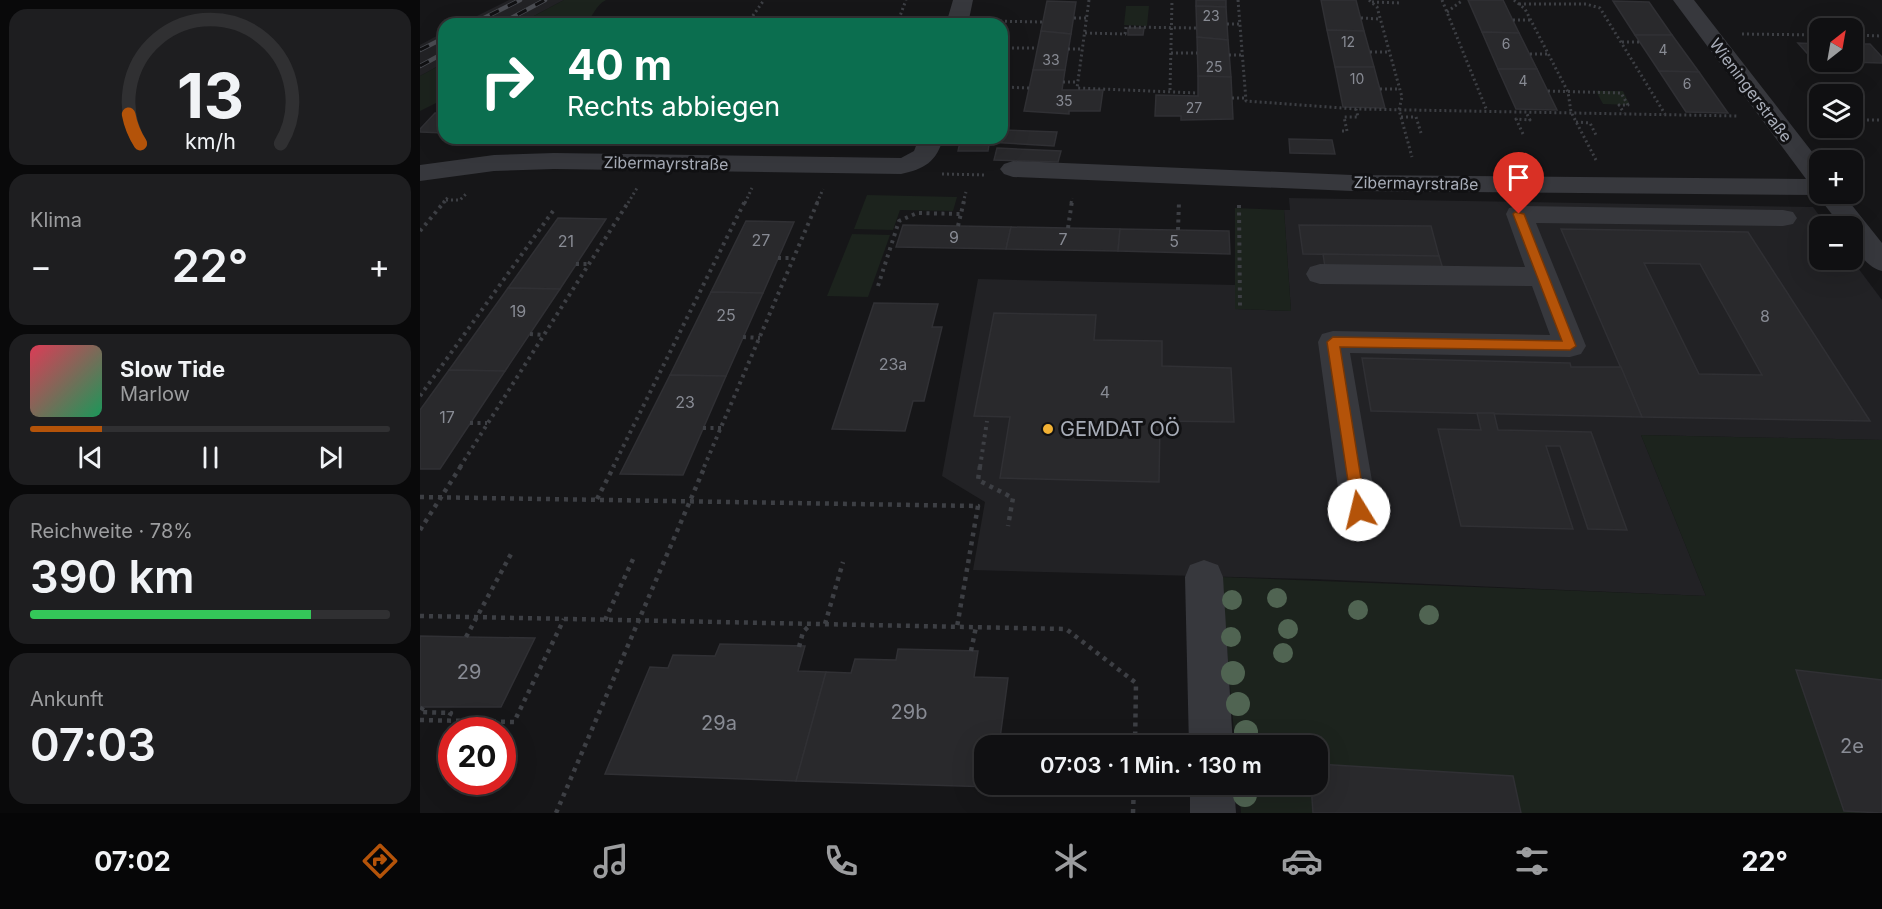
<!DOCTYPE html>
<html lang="de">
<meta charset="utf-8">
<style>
:root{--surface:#101012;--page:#1e1e20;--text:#f1f3f6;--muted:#9c9d9f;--line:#303032;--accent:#b45309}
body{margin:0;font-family:Inter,sans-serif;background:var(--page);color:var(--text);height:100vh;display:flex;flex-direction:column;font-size:22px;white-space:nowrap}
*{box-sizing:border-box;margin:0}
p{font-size:20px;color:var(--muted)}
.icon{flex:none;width:33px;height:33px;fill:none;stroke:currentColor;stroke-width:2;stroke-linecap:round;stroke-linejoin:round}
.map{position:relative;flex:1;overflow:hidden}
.sheet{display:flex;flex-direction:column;gap:9px;padding:9px;background:#09090a;width:420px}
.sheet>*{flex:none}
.hud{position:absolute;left:18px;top:18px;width:570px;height:126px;border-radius:18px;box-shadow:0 6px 24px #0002,0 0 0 2px var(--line);background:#0b6e4f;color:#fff;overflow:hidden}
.needle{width:39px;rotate:31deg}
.controls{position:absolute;left:1389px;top:18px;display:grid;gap:12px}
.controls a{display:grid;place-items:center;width:54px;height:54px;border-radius:12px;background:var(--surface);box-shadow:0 6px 24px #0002,0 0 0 2px var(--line);font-size:30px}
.speed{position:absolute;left:18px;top:717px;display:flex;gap:12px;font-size:30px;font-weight:700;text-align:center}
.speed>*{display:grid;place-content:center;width:78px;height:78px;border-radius:50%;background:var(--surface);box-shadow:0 6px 24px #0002,0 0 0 2px var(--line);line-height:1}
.speed .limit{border:9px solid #d22;background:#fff;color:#111}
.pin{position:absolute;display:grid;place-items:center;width:51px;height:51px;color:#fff;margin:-62px -26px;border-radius:50% 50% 50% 0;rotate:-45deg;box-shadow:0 0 6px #0007}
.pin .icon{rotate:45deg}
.me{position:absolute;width:66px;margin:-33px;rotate:351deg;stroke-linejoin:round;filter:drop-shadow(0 0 4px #0008)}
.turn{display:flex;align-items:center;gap:21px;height:126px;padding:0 30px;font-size:27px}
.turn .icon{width:78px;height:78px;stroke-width:2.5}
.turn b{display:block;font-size:42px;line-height:51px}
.big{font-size:45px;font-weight:600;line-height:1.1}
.sheet .widget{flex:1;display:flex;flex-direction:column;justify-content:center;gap:9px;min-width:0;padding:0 21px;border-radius:18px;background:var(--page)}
.sheet .dial{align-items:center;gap:0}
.dial svg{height:156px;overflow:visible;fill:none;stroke:var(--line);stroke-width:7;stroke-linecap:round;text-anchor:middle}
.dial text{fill:var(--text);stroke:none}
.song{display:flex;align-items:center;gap:18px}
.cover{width:72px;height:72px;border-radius:9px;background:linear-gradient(135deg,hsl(350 70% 55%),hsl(150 70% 35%))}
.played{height:6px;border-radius:3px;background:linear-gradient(90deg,var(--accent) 20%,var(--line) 20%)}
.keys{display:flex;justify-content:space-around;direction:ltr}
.heat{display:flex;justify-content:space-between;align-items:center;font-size:33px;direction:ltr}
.charge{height:9px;border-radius:4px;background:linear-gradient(90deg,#34c759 78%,var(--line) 0)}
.trip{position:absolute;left:554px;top:735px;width:354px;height:60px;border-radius:18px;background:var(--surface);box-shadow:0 6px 24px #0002,0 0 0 2px var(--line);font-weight:600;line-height:60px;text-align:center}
.tab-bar{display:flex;height:96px;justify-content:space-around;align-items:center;background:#060607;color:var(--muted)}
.tab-bar .icon{width:42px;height:42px}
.tab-bar .selected{color:var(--accent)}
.tab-bar b{font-size:27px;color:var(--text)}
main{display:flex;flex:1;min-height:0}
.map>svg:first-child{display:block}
.built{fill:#222225}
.green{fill:#1c231d}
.building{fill:#29292c;stroke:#303034;stroke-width:1.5;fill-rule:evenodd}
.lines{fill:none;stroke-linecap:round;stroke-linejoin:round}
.path-far2{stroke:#3d3f44;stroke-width:3;stroke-dasharray:2 3;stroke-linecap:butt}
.path-far1{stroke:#3d3f44;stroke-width:4;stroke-dasharray:3 4.5;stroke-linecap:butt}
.path{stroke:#3d3f44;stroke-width:4.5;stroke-dasharray:4 5;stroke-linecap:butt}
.minor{fill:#37383d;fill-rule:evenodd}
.rail-casing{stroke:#4a4c52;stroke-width:4.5}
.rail{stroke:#111113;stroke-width:3;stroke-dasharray:10;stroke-linecap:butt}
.tree{fill:#506452}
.route{fill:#b45309;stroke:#753606;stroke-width:1.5}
.poi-dot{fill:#f2b134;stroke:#111113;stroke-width:2}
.labels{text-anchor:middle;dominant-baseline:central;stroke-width:6;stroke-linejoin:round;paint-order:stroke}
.far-number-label{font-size:14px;fill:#888b94}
.far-street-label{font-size:16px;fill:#a8adb8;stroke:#111113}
.number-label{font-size:16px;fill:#888b94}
.poi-label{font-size:20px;fill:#a8adb8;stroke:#111113;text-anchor:start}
.near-number-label{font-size:20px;fill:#888b94}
</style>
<main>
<section class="sheet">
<div class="widget dial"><svg viewBox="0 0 100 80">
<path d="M14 69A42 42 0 1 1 86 69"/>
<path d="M14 69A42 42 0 0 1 8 54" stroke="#b45309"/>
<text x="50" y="56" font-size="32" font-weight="700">13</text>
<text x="50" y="72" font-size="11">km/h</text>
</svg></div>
<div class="widget"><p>Klima</p>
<div class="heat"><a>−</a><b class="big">22°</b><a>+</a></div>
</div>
<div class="widget">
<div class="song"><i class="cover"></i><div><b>Slow Tide</b><p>Marlow</p></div></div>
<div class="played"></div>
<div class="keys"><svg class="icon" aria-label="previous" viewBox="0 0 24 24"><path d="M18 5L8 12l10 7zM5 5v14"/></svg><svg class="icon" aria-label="pause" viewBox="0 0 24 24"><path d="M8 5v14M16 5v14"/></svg><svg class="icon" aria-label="next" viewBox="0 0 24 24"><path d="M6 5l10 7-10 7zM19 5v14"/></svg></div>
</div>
<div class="widget"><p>Reichweite · 78%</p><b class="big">390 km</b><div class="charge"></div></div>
<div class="widget"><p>Ankunft</p><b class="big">07:03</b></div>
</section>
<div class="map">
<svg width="1462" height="813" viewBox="0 0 1462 813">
<rect width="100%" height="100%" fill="#161618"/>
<g class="built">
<path d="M89,0H144L99,24H41Z"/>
<path d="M24,32V63L0,76V45Z"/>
<path d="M869,198L1393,207L1407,226H1400V260H1432L1462,300V440L1221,435L1286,596L892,579L553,570L565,502L522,476L558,279L815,285L816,309L871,311L864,210H870Z"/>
</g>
<g class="green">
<path d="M144,0H186C175,5 174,17 164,24H99Z"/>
<path d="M706,6H729L727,26L704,25Z"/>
<path d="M24,63V99L0,111V76Z"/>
<path d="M1176,91H1203L1210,105L1183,104Z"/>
<path d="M447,195L537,197L533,211L480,210L473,230L434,229Z"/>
<path d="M815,208L864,210L871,311L815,309Z"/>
<path d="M432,234L470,235L448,297L407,296Z"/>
<path d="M1221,435L1462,440V813H821L819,785L897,784V746L815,745L801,577L1286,596Z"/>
</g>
<g class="building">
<path d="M776,0H806V7L776,6Z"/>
<path d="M901,0H936L944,31L907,30Z"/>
<path d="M1048,0H1083L1099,33L1062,32Z"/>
<path d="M627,1L656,2L651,34L621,31Z"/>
<path d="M1193,1L1229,2L1252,35H1215Z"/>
<path d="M776,6L806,7L808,40L777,37Z"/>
<path d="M708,28H724L723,35H708Z"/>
<path d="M907,30L944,31L954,67H915Z"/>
<path d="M621,31L651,34L645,70H613Z"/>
<path d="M1062,32L1099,33L1117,69H1078Z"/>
<path d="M1215,35H1252L1279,72L1239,71Z"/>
<path d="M777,37L808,40L811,77L778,76Z"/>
<path d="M1378,43L1400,44V62H1432V44H1450L1462,57V63L1394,61Z"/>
<path d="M915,67H954L965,108L923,107Z"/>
<path d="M1078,69H1117L1137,110L1096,109Z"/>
<path d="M613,70H645L642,90H683L680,111H649V114L604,111Z"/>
<path d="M1239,71L1279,72L1308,113L1266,112Z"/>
<path d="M778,76L811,77L813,119L761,120V116H735L736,95L778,96Z"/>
<path d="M15,113H24V133L0,132V129Z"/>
<path d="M582,130L637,132L634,146L569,142L570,138H582Z"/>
<path d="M541,138H570L568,151H538Z"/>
<path d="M869,139L912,140L915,154L870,153Z"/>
<path d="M577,148L641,151L638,162L574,160Z"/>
<path d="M138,218L186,219L140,289L88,288Z"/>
<path d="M326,221L374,222L343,293L291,292Z"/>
<path d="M483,225L538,226L591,227L586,249L476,247Z"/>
<path d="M879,225L1011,226L1019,256L883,254Z"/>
<path d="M591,227L700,229L698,251L586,249Z"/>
<path d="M700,229L809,231L810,254L698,251Z"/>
<path d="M1141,229L1328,232L1450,421L1222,417ZM1224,263L1280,264L1342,375L1279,374Z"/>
<path d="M903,254L1019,256L1023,269L905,267Z"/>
<path d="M88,288L140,289L85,371L29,370Z"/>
<path d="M291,292L343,293L306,376L250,375Z"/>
<path d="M454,303L518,304L512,327H522L504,401H493L485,431L412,429Z"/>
<path d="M574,313L676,315L674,340L742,341V366L811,368L814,422L740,421L739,482L580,478L590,417L554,416Z"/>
<path d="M942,358L1150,363L1151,367H1201L1222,417L951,411Z"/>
<path d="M29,370L85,371L20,469H0V410Z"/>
<path d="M250,375L306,376L263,475L200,474Z"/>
<path d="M1057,413H1074L1078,430L1171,432L1207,530L1168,529L1140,446H1126L1153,529L1041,526L1018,429L1061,430Z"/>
<path d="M0,636L46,637L115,638L81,707H0Z"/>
<path d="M300,644L385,646L378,671L406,672L376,781L185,774L230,667L248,668L253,655L295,656Z"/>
<path d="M478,649L558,651L554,677L588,678L579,746H564V784H574L573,787L376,781L406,672L431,673L435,659L476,660Z"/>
<path d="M1376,670L1462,680V813L1424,811Z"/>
<path d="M897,764L1093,776L1101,813H893L891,784H897Z"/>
</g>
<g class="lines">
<g class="path-far2">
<path d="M669,0L657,88L778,93"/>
<path d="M818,0L826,101L936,109L1318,116"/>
<path d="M949,0L957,7L982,97L979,110L992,157"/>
<path d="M1022,0L1067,111"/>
<path d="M1094,0L1105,9L1148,92L1151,112L1176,160"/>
<path d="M952,2L981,3"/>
<path d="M1099,4H1166L1180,8L1245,114"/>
<path d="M1027,12L1043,0"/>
<path d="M654,18H667"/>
<path d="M941,18L960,19"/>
<path d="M1093,20H1111"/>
<path d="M570,21L623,22"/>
<path d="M327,24L344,0"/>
<path d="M477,24L486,0"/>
<path d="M807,24H820"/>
<path d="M665,33L705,34L706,27L777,28"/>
<path d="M1322,34L1400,35"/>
<path d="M1432,35L1462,36"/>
<path d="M1202,42H1220"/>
<path d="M582,48H617"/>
<path d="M648,49H662"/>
<path d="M950,52H970"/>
<path d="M751,53H777"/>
<path d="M1110,54H1128"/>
<path d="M809,55H822"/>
<path d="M643,82H657"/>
<path d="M582,87L609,88"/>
<path d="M960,89H980"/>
<path d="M750,90L752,0"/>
<path d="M1128,91L1201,93L1208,105H1199L1204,113"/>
<path d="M812,98H826"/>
<path d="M981,117H996L1001,133"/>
<path d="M1432,120H1462"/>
<path d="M1156,122L1170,123L1177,137"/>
<path d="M922,131H927L924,117H938L936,109"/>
<path d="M1103,134L1096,119L1110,120L1106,112"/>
<path d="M522,174L566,175"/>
<path d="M26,200H40L46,194"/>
<path d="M23,203L28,197"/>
<path d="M208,203L217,188"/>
<path d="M325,203L332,188"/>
<path d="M397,203L403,189"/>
<path d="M543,203L546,192"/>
<path d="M651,203L652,198"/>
</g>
<g class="path-far1">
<path d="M819,205L820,307"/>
<path d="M538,226L544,201"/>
<path d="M648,228L652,201"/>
<path d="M758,230L759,202"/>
<path d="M0,231L25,201"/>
<path d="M358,258H373"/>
<path d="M156,264H169"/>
<path d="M458,286L479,221L497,213L541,214"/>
<path d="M110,334L124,335"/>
<path d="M323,337L340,338"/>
<path d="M0,396L133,211"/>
<path d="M50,423H67"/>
<path d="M283,428H301"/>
<path d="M40,467L209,201"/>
<path d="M193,467L325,201"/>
<path d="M284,467L398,201"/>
<path d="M560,467L567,421"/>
</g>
<g class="path">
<path d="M560,466L558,480L593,498L588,526"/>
<path d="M0,497L558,506L537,627"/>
<path d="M177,499L194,466"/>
<path d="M0,530L41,466"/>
<path d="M0,616L646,629L716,683L715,746"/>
<path d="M185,620L214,557"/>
<path d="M405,624L423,562"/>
<path d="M46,637L91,554"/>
<path d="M379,647L383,632L391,624"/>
<path d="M551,651L556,627"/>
<path d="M3,707L0,712L31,713L27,720"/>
<path d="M0,720L94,722L144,619"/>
<path d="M136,813L285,466"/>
<path d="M713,813L714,784"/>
</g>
<g class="minor">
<path d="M533,0H553L548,24H526Z"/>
<path d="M1253,0H1274L1400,162V194H1423L1462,243V271C1443,266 1432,245 1432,226H1421L1397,195L932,191L593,177L584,174L580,169L584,164L593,161L932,175L1386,179Z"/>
<path d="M499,138H523C517,162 504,169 481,174L134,169L74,171L0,181V165L74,155L134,153L481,158L494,151Z"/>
<path d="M1099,206L1363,210L1373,212L1377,218L1373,224L1363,226L1116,223L1166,346L1161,354L1150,357L930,353L957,510L952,521L939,525L926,521L921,510L898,342L902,334L913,331L1130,335L1112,286L900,284L890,281L886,274L890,267L900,264L1105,267L1086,214L1089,208Z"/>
<path d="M784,560L798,565L803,577L813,746H769L765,577L770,565Z"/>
<path d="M770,784H814L816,813H770Z"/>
</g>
<defs>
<g id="rail">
<path d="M52,24L100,0"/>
<path d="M80,24L125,0"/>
<path d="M0,50L24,38"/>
<path d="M0,66L24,53"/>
</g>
</defs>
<use href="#rail" class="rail-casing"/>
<use href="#rail" class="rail"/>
</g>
<g class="tree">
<circle cx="857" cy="598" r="10"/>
<circle cx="812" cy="600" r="10"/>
<circle cx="938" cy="610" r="10"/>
<circle cx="1009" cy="615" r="10"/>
<circle cx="868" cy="629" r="10"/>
<circle cx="811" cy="637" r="10"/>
<circle cx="863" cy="653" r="10"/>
<circle cx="813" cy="673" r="12"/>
<circle cx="818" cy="704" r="12"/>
<circle cx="826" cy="732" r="12"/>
<circle cx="825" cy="795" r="12"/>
</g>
<path class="route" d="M1095,212L1104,214L1156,346L1150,350L920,347L946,510L939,516L933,514L907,342L913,337L1142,341L1093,214Z"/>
<circle class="poi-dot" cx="628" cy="429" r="6"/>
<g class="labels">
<g class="far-number-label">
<text x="791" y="15">23</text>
<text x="928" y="41">12</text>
<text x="1086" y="43">6</text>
<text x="1243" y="49">4</text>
<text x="631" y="59">33</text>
<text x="794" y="66">25</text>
<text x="937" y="78">10</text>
<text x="1103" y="80">4</text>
<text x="1267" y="83">6</text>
<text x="644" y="100">35</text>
<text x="774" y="107">27</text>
</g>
<g class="far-street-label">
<text transform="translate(1331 90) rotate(53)">Wieningerstraße</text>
<text transform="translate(246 163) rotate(1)">Zibermayrstraße</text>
<text transform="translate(996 183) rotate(1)">Zibermayrstraße</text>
</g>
<g class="number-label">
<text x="534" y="237">9</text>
<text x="643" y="239">7</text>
<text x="341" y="240">27</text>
<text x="146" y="241">21</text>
<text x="754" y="241">5</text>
<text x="98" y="311">19</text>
<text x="306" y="315">25</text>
<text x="1345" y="316">8</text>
<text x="473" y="364">23a</text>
<text x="685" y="392">4</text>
<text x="265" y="402">23</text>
<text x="27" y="417">17</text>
</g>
<g class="poi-label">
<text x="640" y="429">GEMDAT OÖ</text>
</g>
<g class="near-number-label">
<text x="49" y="672">29</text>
<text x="489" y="712">29b</text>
<text x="299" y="723">29a</text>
<text x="1432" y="746">2e</text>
</g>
</g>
</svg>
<div class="controls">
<a><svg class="needle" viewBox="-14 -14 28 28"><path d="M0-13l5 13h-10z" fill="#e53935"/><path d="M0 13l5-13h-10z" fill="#9c9d9f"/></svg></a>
<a><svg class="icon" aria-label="layers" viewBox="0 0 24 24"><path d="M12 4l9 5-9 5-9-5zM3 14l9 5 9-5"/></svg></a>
<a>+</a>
<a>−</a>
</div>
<div class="speed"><div class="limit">20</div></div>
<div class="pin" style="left:1099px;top:214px;background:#d93025"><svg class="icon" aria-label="arrive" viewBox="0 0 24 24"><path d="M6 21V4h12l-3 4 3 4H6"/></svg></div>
<svg class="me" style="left:939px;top:510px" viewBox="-20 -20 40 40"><circle r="19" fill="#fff"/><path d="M0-13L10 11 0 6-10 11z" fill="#b45309"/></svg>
<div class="trip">07:03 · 1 Min. · 130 m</div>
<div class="hud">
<div class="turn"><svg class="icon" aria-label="right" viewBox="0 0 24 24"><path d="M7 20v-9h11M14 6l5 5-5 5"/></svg><div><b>40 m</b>Rechts abbiegen</div></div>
</div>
</div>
</main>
<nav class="tab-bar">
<b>07:02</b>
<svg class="icon selected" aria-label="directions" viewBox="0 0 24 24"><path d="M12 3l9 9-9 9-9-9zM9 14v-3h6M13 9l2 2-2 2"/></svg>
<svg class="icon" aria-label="music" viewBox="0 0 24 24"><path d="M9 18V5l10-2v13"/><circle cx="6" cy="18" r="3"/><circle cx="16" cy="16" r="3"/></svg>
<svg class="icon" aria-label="phone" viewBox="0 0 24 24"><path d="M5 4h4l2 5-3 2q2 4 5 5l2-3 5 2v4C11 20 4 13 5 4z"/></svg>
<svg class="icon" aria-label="climate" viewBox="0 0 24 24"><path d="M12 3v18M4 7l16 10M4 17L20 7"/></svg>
<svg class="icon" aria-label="car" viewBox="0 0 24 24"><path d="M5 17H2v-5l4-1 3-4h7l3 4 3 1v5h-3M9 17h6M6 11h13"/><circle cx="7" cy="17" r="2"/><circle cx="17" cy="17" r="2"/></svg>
<svg class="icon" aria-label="filters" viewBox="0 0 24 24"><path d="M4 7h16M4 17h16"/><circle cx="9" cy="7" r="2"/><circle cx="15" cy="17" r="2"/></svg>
<b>22°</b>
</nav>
